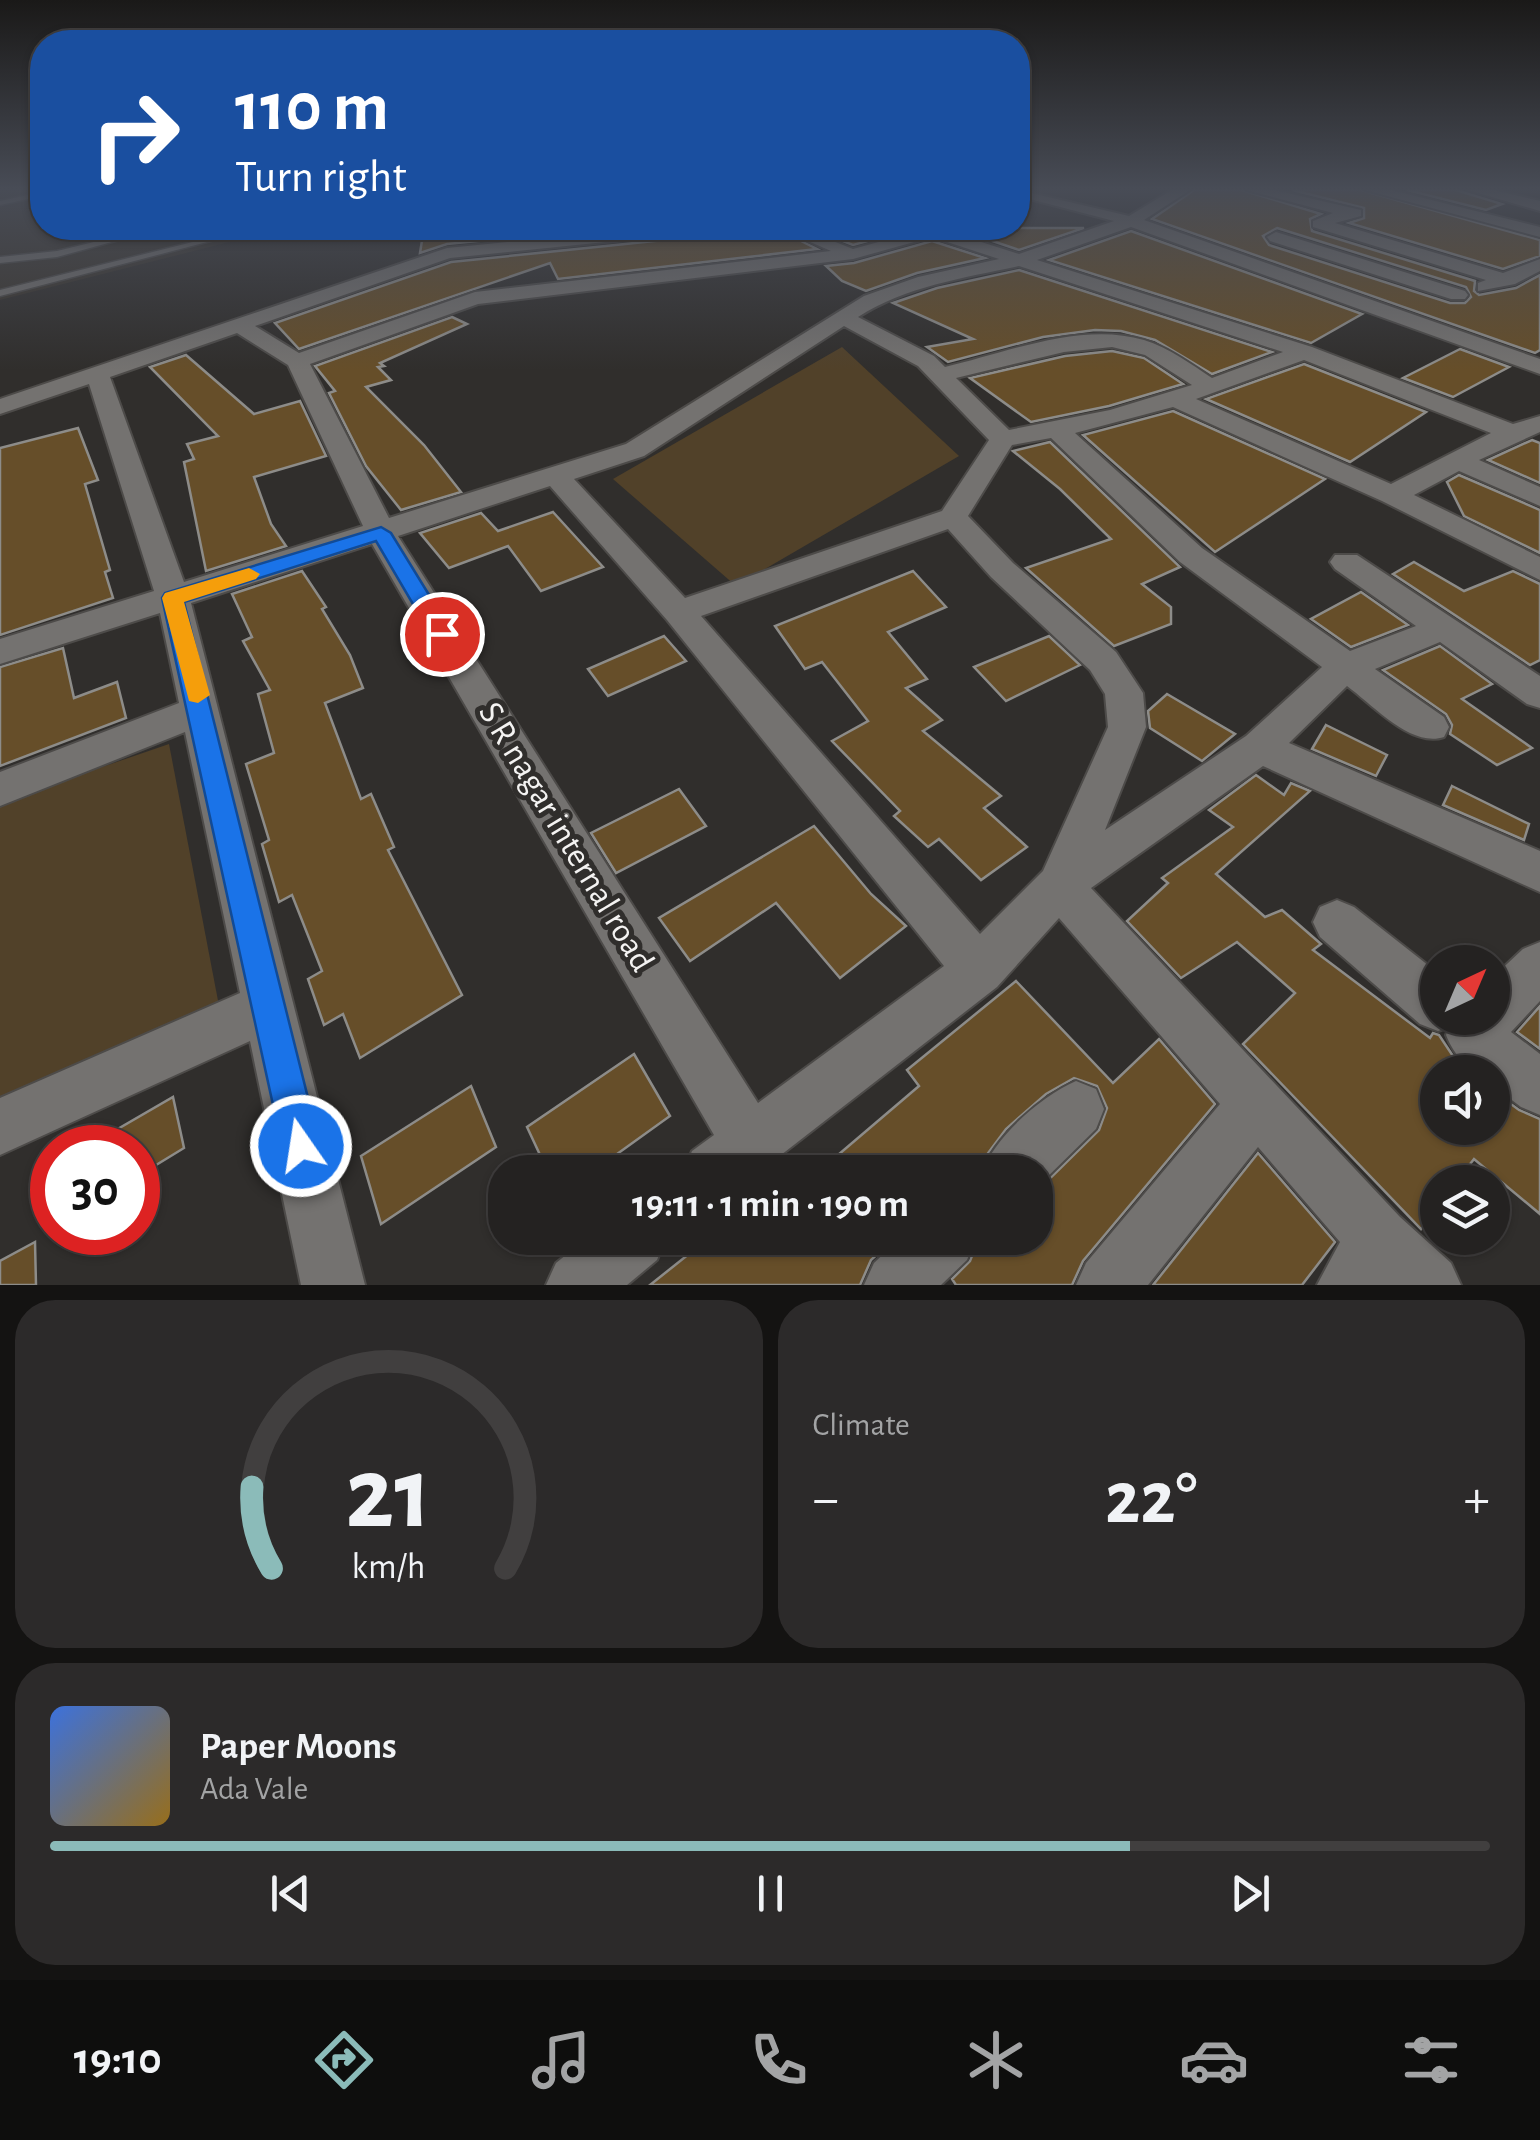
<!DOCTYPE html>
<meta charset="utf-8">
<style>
:root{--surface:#242221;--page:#2c2a2a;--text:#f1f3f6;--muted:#a3a4a5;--line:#413f3f;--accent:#8bbbb9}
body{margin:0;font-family:"Alegreya Sans",sans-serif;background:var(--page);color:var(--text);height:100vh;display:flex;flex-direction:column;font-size:38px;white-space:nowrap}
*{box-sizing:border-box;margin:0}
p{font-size:32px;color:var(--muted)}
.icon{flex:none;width:55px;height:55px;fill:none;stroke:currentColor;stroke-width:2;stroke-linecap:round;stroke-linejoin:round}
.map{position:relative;height:1285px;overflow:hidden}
.drawer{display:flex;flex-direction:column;gap:15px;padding:15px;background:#141312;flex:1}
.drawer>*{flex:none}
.guide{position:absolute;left:30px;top:30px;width:1000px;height:210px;border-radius:40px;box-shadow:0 2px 8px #0004,0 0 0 2px var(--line);background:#1a4fa0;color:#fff;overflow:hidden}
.needle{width:65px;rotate:44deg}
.tools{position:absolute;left:1420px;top:945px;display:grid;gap:20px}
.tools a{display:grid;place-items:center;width:90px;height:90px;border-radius:50%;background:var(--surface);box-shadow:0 2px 8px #0004,0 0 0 2px var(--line);font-size:50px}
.speed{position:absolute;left:30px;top:1125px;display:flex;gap:20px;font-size:50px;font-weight:700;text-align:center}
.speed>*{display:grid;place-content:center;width:130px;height:130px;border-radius:50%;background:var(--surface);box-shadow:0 2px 8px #0004,0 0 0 2px var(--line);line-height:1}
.speed .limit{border:15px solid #d22;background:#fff;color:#111}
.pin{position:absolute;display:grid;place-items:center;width:85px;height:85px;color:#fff;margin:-42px;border:5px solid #fff;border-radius:50%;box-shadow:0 2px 10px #0007}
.me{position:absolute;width:110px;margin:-55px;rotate:347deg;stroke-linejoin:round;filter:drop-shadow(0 0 8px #0008)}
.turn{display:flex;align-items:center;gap:35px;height:210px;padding:0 40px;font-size:45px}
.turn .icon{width:130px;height:130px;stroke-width:2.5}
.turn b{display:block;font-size:70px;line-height:85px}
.big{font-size:75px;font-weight:600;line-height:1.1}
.drawer .tile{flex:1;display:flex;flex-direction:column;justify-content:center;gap:15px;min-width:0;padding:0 35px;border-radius:40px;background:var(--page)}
.drawer .dial{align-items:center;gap:0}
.dial svg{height:260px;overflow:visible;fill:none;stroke:var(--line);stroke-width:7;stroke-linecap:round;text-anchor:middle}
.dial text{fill:var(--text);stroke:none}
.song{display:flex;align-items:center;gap:30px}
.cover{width:120px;height:120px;border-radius:15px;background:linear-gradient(135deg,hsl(220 70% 55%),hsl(40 70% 35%))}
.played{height:10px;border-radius:5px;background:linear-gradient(90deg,var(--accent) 75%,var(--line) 75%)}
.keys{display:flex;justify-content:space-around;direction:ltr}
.heat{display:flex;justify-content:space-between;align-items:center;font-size:55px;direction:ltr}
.drawer .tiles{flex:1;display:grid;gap:15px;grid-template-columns:1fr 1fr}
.tile:last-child{grid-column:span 2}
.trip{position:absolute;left:488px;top:1155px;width:565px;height:100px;border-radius:40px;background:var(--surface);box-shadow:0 2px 8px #0004,0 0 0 2px var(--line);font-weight:600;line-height:100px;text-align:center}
.menu{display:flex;height:160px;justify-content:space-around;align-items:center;background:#0e0e0d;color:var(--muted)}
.menu .icon{width:70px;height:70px}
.menu .active{color:var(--accent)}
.menu b{font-size:45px;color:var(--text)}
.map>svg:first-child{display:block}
.built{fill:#3b362f}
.green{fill:#514129}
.building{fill:#664e29;stroke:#8d8c89;stroke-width:2.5;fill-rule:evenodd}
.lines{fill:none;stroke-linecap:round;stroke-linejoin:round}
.service-casing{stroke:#4d4b49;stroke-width:3}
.minor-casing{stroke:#4d4b49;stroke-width:4}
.service{fill:#747270;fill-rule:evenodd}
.minor{fill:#747270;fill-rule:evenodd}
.route{fill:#1a73e8;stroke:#114b97;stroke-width:2.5}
.slow{fill:#f59e0b}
.labels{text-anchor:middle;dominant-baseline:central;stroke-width:10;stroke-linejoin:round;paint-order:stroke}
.near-street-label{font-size:35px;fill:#f4f3f2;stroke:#302e2c}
</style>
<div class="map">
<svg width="1540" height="1285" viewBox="0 0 1540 1285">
<rect width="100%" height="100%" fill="#302e2c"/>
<path class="built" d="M0,190H42V228H285L0,300Z"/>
<g class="green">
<path d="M842,347L959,456L736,586L613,479Z"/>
<path d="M169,744L224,1032L0,1135V802Z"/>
</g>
<g class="building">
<path d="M1194,190H1242L1321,214L1310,219L1312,231L1475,281L1474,291L1479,295L1516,288L1540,275V350L1535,353L1152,219ZM1277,228L1466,287L1471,297L1465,303H1450L1269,245L1263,236Z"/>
<path d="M1292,190H1361L1540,240V256L1503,269L1349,223L1364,218V208Z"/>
<path d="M1407,190H1456L1502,204L1486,210Z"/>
<path d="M424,228H615L447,244L420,253Z"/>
<path d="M725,228H775L817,249L558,279L550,263L299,349L275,323L451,262L693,237L704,230Z"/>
<path d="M809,228H908L909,230L853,245Z"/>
<path d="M954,228H1084L1019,250Z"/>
<path d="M1131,231L1362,314L1311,343L1049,260Z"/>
<path d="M932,241L985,258L917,273L866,291L842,281L826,266L854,263Z"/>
<path d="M1019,270L1272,352L1212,374L1155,340L1121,331L1095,330L1043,337L948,362L927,347L973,339L893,303L937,288Z"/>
<path d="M452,317L467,324L380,363L384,366L378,367L391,380L366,387L424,445L461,492L401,510L366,466L329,393L335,391L315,366Z"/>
<path d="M1460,349L1509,367L1453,397L1403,378Z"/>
<path d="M1112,351L1144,358L1183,384L1109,406L1031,422L970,378L1065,356Z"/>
<path d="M186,355L254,414L300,401L326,456L254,477L271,524L286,546L206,571L184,462L194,459L187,444L218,436L150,367Z"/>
<path d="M1304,364L1426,412L1350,462L1206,399Z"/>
<path d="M1173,411L1325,479L1215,552L1083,435Z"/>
<path d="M78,428L98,480L85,484L110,570L105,572L113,598L0,635V448Z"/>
<path d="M1532,440L1540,443V483L1488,460Z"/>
<path d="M1050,442L1180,567L1142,584L1171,607V624L1114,646L1026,568L1111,539L1060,489L1013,451Z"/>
<path d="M1459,475L1540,510V553L1464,516L1447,482Z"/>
<path d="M553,512L603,567L541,591L508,546L449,568L420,533L481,513L498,531Z"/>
<path d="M1414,562L1464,591L1513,571L1540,584V660L1530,665L1393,574Z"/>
<path d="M302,571L326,607L322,609L350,655L363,688L325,703L361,799L371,794L394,847L388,850L462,995L360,1058L343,1014L324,1025L308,979L322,971L292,895L279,902L262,844L269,840L246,764L274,753L258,694L270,690L243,641L252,637L232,594Z"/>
<path d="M913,571L946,607L888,632L927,679L906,688L942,720L923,731L1001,796L984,808L1027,847L981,880L939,839L928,847L894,816L900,811L832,741L868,721L822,662L805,669L775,626Z"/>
<path d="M1361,592L1408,625L1351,647L1311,619Z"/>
<path d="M664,636L686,661L608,696L588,669Z"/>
<path d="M1049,636L1080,665L1006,701L974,667Z"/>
<path d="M1440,646L1492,684L1462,699L1532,748L1497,765L1450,734L1452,725L1446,714L1383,670Z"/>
<path d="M63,648L74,698L117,682L126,718L0,766V667Z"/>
<path d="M1167,694L1235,734L1202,761L1150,728L1148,711Z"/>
<path d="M1326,725L1387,755L1376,776L1312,749Z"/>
<path d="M1256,775L1284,795L1291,783L1310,791L1216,874L1265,917L1282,910L1321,944L1313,950L1430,1038L1433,1033L1439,1035L1455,1059L1474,1072H1438V1128H1492V1090L1519,1110L1540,1119V1214L1474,1159L1456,1182H1438V1207L1421,1229L1243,1044L1295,993L1237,942L1181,978L1127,921L1168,883L1162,878L1233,827L1209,810Z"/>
<path d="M1452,786L1529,824L1524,840L1443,805Z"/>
<path d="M679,789L706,826L616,873L591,833Z"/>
<path d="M814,826L871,894L906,926L840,978L776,903L690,961L659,918Z"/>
<path d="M1016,981L1113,1083L1159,1039L1215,1104L1083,1261L1072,1285H956L952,1279L970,1261L979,1238H1038L1035,1233V1193L1099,1130L1107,1108L1097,1086L1074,1078L1046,1094L1006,1129L974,1172H818L919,1086L907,1070Z"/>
<path d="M1540,1006V1049L1517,1032Z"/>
<path d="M634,1054L670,1116L592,1172H548L527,1127Z"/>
<path d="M471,1086L496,1147L381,1224L361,1156Z"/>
<path d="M173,1097L184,1148L138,1176V1148H85Z"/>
<path d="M1258,1153L1335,1242L1302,1285H1153Z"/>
<path d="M709,1238H895L871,1260L860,1285H650Z"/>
<path d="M35,1242L36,1285H0V1261Z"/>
</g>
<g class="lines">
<defs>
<g id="service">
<path d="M42,192V196L0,205V201Z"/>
<path d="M151,228H163L57,257L0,263V257L57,251Z"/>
<path d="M249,228H261L0,296V290Z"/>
</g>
<g id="minor">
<path d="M1018,190L1129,216L1172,190H1190L1144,220L1540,359V374L1131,227L1037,260L1312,347L1513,424L1540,416V432L1479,460L1540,487V506L1459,471L1414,495L1540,557V580L1382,501L1173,407L1075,433L1202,548L1350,651L1416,626L1335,569L1330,562L1335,555H1357L1540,676V708L1527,704L1440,642L1375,669L1444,717L1449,727L1444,737C1411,748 1373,705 1347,686L1289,743L1540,851V892L1263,766L1091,888L1400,1217L1451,1263L1461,1285H1317L1340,1242L1258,1147L1148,1285H1076L1086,1263L1220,1104L1059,918L997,987L759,1172H684L692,1151L714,1135L372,544L191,603L365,1285H301L250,1041L0,1155V1098L240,993L185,732L0,806V772L179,703L160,613L0,664V639L154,591L89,384L0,414V399L447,248L648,228H701L693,233L450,258L255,326L299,353L475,292L831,251L778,228H800L853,249L915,232L912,228H951L950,232L1019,254L1114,221L1018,196ZM932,237L999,259L918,277L864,296L626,444L389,518L310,364L478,304L853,259ZM1019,266L1283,352L1212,378C1191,364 1169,348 1144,340C1081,321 1006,353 945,367L934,356L858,317C906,286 964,278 1019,266ZM844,326L918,366L989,440L942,511L685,598L574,479L644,456ZM237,333L288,365L363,526L184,582L110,377ZM1112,347L1145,355L1192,385L1110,410L1009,430L956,378L1064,352ZM1304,360L1491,433L1391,484L1196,399ZM1051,438L1180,562L1322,667L1246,736L1105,830L1146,727L1143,693L1116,652L1013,563L968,516L1012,445ZM550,486L667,620L944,966L758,1103L398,536ZM948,529L991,577L1090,670L1105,694L1108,727L1043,871L980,934L701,616Z"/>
<path d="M1246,190H1274L1361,210V216L1335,223L1503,273L1540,259V271L1515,284L1478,291V283L1486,280L1313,227V221L1333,213Z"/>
<path d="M1365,190H1391L1540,227V237Z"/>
<path d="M1468,190H1494L1540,201V211Z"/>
<path d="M1276,232L1465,291L1468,295L1465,299H1451L1270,241L1267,237Z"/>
<path d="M1337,900L1354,907L1438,973V1018H1492V978L1523,949L1540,942V1001L1511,1032L1540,1054V1115L1521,1107L1492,1085V1072C1468,1072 1455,1057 1446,1035L1449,1027L1438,1031L1420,1024L1320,937L1313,922L1320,907Z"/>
<path d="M1076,1081L1096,1089L1104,1109L1096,1129L1035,1189V1172H982C995,1137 1041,1096 1076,1081Z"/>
<path d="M587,1238H666L657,1260L627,1285H546L556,1263Z"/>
<path d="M900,1238H976L967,1260L941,1285H864L874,1263Z"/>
</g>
</defs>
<use href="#service" class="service-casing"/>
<use href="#minor" class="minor-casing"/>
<use href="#service" class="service"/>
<use href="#minor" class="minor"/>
</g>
<linearGradient id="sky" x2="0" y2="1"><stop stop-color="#1a1918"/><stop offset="0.51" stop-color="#484c56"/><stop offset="1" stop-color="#484c56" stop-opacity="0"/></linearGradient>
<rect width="1540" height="370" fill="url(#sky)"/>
<path class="route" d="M381,527L391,533L450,629L454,634L450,640H434L376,541L184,602L320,1146L314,1159L301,1164L288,1159L282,1146L162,598L165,593Z"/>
<path class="slow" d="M249,568L260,574L256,579L184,602L210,695L198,703L189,701L162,598L165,593Z"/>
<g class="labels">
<g class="near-street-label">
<text transform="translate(566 837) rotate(59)">S R nagar internal road</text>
</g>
</g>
</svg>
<div class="tools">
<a><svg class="needle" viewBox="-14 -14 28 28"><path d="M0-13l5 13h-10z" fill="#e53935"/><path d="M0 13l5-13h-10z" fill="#a3a4a5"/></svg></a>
<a><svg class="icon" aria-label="sound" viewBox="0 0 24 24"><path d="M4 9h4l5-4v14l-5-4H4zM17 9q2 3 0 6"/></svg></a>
<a><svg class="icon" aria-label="layers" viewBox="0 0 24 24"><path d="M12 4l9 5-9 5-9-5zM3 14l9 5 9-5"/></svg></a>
</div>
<div class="speed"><div class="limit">30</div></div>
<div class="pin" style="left:442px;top:634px;background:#d93025"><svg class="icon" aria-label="arrive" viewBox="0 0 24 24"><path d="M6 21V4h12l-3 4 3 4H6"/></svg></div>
<svg class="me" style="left:301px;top:1146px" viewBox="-20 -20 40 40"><circle r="17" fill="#1a73e8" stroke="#fff" stroke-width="3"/><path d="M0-11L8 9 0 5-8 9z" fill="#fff"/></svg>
<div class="trip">19:11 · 1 min · 190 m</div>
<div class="guide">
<div class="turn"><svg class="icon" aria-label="right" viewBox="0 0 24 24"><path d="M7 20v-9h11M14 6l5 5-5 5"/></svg><div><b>110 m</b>Turn right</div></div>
</div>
</div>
<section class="drawer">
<div class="tiles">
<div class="tile dial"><svg viewBox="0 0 100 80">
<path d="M14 69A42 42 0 1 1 86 69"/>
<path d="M14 69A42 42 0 0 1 8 44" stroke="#8bbbb9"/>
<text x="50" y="56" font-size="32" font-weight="700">21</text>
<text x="50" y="72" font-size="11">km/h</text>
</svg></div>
<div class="tile"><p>Climate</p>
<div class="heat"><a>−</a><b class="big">22°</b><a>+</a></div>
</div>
<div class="tile">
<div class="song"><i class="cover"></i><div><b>Paper Moons</b><p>Ada Vale</p></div></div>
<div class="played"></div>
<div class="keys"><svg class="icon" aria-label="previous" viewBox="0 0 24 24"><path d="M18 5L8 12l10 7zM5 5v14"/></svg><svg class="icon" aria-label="pause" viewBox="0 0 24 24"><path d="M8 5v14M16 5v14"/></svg><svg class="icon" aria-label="next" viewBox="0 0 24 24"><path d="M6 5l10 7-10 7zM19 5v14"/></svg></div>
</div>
</div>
</section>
<nav class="menu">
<b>19:10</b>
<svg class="icon active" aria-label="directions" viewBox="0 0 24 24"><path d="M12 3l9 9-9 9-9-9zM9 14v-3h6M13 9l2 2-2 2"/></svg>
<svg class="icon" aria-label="music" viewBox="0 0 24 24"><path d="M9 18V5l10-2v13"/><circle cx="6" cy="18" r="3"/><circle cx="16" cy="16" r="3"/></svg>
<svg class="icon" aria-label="phone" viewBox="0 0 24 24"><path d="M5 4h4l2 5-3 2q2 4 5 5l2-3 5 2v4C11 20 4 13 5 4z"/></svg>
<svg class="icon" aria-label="climate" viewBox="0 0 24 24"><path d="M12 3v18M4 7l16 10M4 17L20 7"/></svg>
<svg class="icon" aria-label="car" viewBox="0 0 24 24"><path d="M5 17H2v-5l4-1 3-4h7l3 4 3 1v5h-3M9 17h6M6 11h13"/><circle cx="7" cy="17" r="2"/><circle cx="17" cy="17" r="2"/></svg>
<svg class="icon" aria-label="filters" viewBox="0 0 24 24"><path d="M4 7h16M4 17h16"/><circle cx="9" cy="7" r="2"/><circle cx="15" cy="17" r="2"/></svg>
</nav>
